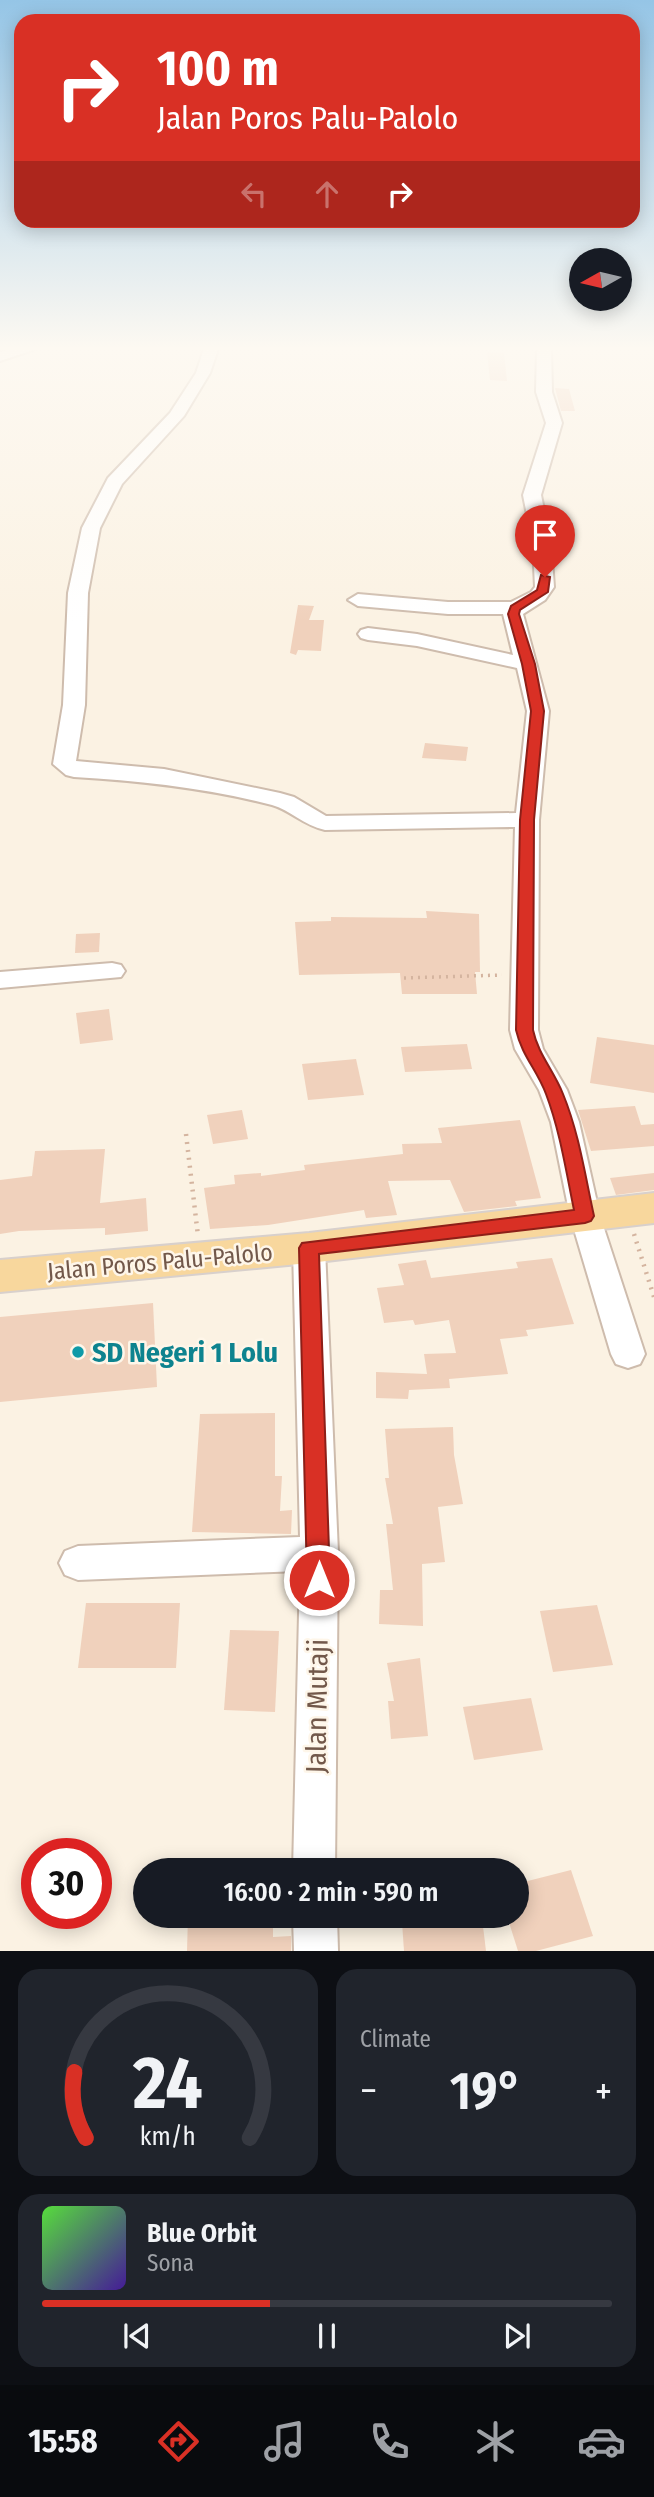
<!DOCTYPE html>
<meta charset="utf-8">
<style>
:root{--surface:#171b24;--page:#20242c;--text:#f1f3f6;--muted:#9ea1a6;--line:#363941;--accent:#d93025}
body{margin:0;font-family:"Fira Sans Condensed",sans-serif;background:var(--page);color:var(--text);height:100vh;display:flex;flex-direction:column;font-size:26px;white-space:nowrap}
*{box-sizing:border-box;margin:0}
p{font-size:23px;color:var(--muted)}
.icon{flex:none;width:38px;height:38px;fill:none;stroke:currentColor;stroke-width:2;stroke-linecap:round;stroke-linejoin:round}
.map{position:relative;height:1951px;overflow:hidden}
.sheet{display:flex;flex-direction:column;gap:18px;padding:18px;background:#0d0f14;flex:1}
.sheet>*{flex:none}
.hud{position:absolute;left:14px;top:14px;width:626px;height:214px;border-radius:21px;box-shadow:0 4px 18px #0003;background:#d93025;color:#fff;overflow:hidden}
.needle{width:46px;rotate:262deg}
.tools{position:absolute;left:569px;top:248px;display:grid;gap:14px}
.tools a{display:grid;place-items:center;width:63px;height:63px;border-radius:50%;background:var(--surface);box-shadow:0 4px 18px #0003;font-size:35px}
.speed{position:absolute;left:21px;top:1838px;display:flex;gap:14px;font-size:35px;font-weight:700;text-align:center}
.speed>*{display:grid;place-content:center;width:91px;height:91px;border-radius:50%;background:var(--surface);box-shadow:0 4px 18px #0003;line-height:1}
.speed .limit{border:10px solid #d22;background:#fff;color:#111}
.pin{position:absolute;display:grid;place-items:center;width:60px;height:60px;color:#fff;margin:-72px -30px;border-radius:50% 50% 50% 0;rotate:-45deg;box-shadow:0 0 7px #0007}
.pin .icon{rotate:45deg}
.me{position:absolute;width:77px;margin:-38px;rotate:0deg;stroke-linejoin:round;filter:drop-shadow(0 0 5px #0008)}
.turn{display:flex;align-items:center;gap:24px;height:147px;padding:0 28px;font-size:32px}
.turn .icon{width:91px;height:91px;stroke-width:2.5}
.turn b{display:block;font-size:49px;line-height:60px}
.lanes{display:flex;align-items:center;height:66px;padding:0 28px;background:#0003;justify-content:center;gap:35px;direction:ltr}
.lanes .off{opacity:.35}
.big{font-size:52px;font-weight:600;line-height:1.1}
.sheet .card{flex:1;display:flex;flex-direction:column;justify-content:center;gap:10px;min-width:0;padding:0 24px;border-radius:21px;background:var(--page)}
.sheet .dial{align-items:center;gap:0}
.dial svg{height:182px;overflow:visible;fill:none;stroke:var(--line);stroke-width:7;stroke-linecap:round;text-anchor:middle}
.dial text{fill:var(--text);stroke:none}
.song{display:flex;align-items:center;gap:21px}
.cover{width:84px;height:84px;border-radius:10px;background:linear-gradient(135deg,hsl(110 70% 55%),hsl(260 70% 35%))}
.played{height:7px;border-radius:4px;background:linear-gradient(90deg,var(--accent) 40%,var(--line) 40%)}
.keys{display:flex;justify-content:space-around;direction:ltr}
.heat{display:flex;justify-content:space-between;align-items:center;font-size:38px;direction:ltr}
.sheet .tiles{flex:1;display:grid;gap:18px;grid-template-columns:1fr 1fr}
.card:last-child{grid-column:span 2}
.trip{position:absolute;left:133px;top:1858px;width:396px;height:70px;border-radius:35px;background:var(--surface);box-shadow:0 4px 18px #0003;font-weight:600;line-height:70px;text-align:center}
.tab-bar{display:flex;height:112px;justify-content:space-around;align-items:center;background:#090b0e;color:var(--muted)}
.tab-bar .icon{width:49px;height:49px}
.tab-bar .current{color:var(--accent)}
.tab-bar b{font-size:32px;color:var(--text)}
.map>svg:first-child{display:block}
.building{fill:#f0d1bc}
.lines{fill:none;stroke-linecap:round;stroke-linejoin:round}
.minor-casing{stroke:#cebcad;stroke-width:4}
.major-casing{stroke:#d8d0cc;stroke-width:4}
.path-far1{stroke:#d4b49f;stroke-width:3.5;stroke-dasharray:2 5;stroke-linecap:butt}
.path{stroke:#d4b49f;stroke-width:4.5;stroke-dasharray:2 6;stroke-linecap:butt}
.minor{fill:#fff;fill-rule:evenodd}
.major{fill:#f8d79d;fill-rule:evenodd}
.route{fill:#d93025;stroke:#8d1f18;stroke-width:2}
.culture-dot{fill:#0f9aa8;stroke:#fef6e9;stroke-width:2.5}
.labels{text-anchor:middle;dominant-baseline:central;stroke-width:5;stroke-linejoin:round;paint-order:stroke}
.street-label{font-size:24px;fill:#72584a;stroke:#fef6e9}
.near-culture-label{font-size:28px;font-weight:bold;fill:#0d838f;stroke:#fef6e9;text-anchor:start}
.near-street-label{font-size:28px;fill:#72584a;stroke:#fef6e9}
</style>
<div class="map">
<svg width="654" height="1951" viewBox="0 0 654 1951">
<rect width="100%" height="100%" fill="#fbf2e3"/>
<g class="building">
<path d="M487,352L504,353L507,381L490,380Z"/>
<path d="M555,388L569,389L575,411H561Z"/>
<path d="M298,605L314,606L309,620H324L321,651L298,650L296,655L290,653Z"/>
<path d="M425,743L468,747L466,761L422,758Z"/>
<path d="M426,911L479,914L480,972H475L477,994H402L400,973L299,975L295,922L331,921V917L427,918Z"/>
<path d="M100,933L99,952L75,953L76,934Z"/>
<path d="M109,1009L113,1040L80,1044L76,1013Z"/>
<path d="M597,1037L654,1045V1093L590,1083Z"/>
<path d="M467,1044L472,1069L405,1072L401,1047Z"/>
<path d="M356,1059L364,1095L308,1100L302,1064Z"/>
<path d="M635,1106L641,1125L654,1124V1146L591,1151L578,1110Z"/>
<path d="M242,1110L248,1139L213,1144L207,1115Z"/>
<path d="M520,1120L541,1198L515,1201L517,1206L464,1212L450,1180L388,1181L397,1215L366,1218L364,1210L268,1225L210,1229L204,1188L235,1184L234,1175L261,1173V1176L305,1170L304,1165L403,1154L402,1144L442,1143L438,1128Z"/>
<path d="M105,1149L100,1203L146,1198L148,1231L105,1235V1228L19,1231L0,1234V1180L32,1176L35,1151Z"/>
<path d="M654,1173V1190L616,1195L610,1178Z"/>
<path d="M552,1258L574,1324L526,1330L528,1336L500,1339L508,1374L449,1379L450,1388L409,1390L408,1399L376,1398V1372L427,1374L424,1354L456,1353L449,1320L415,1325L413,1320L384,1323L377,1288L404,1285L398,1264L426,1260L431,1278L518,1268L516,1262Z"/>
<path d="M153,1303L157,1387L0,1402V1317Z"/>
<path d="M275,1413V1476H282L280,1511L292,1510L291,1534L192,1532L200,1414Z"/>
<path d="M453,1427L454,1455L463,1504L438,1507L445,1562L422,1564L423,1626L379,1624L380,1590H393L386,1524H393L385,1478H389L385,1429Z"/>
<path d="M86,1603H180L176,1668H78Z"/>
<path d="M597,1605L613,1665L553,1672L540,1611Z"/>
<path d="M230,1630L279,1631L275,1712L224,1710Z"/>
<path d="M420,1658L428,1736L391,1739L388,1701H394L387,1663Z"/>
<path d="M531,1698L543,1750L474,1760L463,1707Z"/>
<path d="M571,1870L593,1936L536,1951H518L507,1916H516V1884Z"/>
<path d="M188,1916H273V1937L291,1936V1951H187Z"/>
<path d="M482,1918L486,1951H404L402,1922Z"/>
</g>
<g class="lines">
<defs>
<g id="minor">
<path d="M12,349H36L0,361V352Z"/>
<path d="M204,349H218L210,373L184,416L122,484L100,528L88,593L85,705L76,761L164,769L280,793L294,797L326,816L516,813L527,711L517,668L417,646L368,640L361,638L358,634L361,630L368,628L417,634L513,655L503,614H448L358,606L348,600L358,594L448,602H511L531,592L535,587L533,545L523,495L546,423L536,392L537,349H551L552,392L562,423L541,495L551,545L554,587L545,600L523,614L549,711L539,820L538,1030L543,1049L567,1090L579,1122L600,1216L645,1354L640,1364L628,1368L616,1364L611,1354L570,1216L551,1122L539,1090L515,1049L510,1030L515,827L325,830C303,825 290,810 272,805C206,788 142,781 74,777L66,775L53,764L63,705L68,593L82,528L108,478L170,413L196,373Z"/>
<path d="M112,963L121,965L125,971L121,977L0,988V972Z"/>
<path d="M309,1236L320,1239L325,1248L338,1553L335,1871H293L300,1571L78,1580L65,1575L59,1563L65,1551L78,1546L300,1537L293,1248L298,1239Z"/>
<path d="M293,1916H337L338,1951H294Z"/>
</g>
<path id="major" d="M654,1193V1223L309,1263L0,1292V1260L309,1233Z"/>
</defs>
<use href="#minor" class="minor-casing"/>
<use href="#major" class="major-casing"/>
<path class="path-far1" d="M404,978L502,975"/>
<g class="path">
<path d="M186,1134L198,1236"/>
<path d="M634,1234L654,1297"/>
</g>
<use href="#minor" class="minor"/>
<use href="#major" class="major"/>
</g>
<linearGradient id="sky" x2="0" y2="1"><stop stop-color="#95c5e6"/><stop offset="0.56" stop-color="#fdf9f2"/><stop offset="1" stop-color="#fdf9f2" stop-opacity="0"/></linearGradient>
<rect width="654" height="622" fill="url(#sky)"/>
<path class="route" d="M541,575L550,577L548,592L520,610L519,614L535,664L544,711L534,820L533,1030C538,1054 554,1071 563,1094C579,1133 585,1175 594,1216L591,1221L585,1223L319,1254L330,1580L327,1587L319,1590L311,1587L307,1580L299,1248L302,1243L574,1210C566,1171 560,1131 546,1094C537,1070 522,1056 516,1030L520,820L531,711L522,664L508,614L511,606L537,590Z"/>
<circle class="culture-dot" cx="78" cy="1352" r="7"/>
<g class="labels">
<g class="street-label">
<text transform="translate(160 1262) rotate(-5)">Jalan Poros Palu-Palolo</text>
</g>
<g class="near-culture-label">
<text x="92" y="1352">SD Negeri 1 Lolu</text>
</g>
<g class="near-street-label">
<text transform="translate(317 1706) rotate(-89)">Jalan Mutaji</text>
</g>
</g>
</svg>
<div class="tools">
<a><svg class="needle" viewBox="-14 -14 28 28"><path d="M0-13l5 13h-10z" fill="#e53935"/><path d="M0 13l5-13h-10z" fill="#9ea1a6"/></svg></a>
</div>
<div class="speed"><div class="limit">30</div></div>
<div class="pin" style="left:545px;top:577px;background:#d93025"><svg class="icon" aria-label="arrive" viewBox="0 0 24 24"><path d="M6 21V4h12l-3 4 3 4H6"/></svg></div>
<svg class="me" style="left:319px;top:1580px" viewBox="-20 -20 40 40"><circle r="17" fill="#d93025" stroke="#fff" stroke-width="3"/><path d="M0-11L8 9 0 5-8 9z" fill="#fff"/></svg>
<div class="trip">16:00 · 2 min · 590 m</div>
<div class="hud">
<div class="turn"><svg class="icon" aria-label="right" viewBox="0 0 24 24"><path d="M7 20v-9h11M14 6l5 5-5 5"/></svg><div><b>100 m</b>Jalan Poros Palu-Palolo</div></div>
<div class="lanes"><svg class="icon off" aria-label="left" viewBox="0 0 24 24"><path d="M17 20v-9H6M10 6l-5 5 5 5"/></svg><svg class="icon off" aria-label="ahead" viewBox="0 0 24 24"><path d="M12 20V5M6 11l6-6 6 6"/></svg><svg class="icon" aria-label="right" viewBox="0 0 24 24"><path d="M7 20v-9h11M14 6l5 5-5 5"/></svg></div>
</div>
</div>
<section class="sheet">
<div class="tiles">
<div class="card dial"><svg viewBox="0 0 100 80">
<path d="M14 69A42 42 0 1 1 86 69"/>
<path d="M14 69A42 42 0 0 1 9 40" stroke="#d93025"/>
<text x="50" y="56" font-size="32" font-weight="700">24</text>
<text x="50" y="72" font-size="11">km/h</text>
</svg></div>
<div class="card"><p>Climate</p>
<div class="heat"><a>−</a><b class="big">19°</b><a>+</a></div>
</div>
<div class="card">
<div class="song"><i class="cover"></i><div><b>Blue Orbit</b><p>Sona</p></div></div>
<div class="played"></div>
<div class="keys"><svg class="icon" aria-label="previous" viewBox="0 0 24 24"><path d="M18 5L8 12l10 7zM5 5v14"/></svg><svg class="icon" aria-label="pause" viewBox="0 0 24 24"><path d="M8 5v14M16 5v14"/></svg><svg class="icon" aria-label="next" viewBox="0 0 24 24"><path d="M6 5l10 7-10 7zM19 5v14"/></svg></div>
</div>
</div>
</section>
<nav class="tab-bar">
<b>15:58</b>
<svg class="icon current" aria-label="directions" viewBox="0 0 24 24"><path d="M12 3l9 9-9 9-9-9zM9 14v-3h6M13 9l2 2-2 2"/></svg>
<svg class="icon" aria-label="music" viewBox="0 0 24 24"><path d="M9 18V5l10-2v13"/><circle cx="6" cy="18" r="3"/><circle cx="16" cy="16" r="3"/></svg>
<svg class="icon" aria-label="phone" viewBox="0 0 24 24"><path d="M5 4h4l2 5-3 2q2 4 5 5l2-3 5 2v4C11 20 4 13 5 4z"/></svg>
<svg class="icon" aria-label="climate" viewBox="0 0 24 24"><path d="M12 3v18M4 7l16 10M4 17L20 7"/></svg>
<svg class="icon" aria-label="car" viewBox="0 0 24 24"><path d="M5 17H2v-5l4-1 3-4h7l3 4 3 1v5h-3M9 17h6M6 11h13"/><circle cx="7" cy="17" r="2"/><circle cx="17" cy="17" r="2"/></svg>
</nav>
